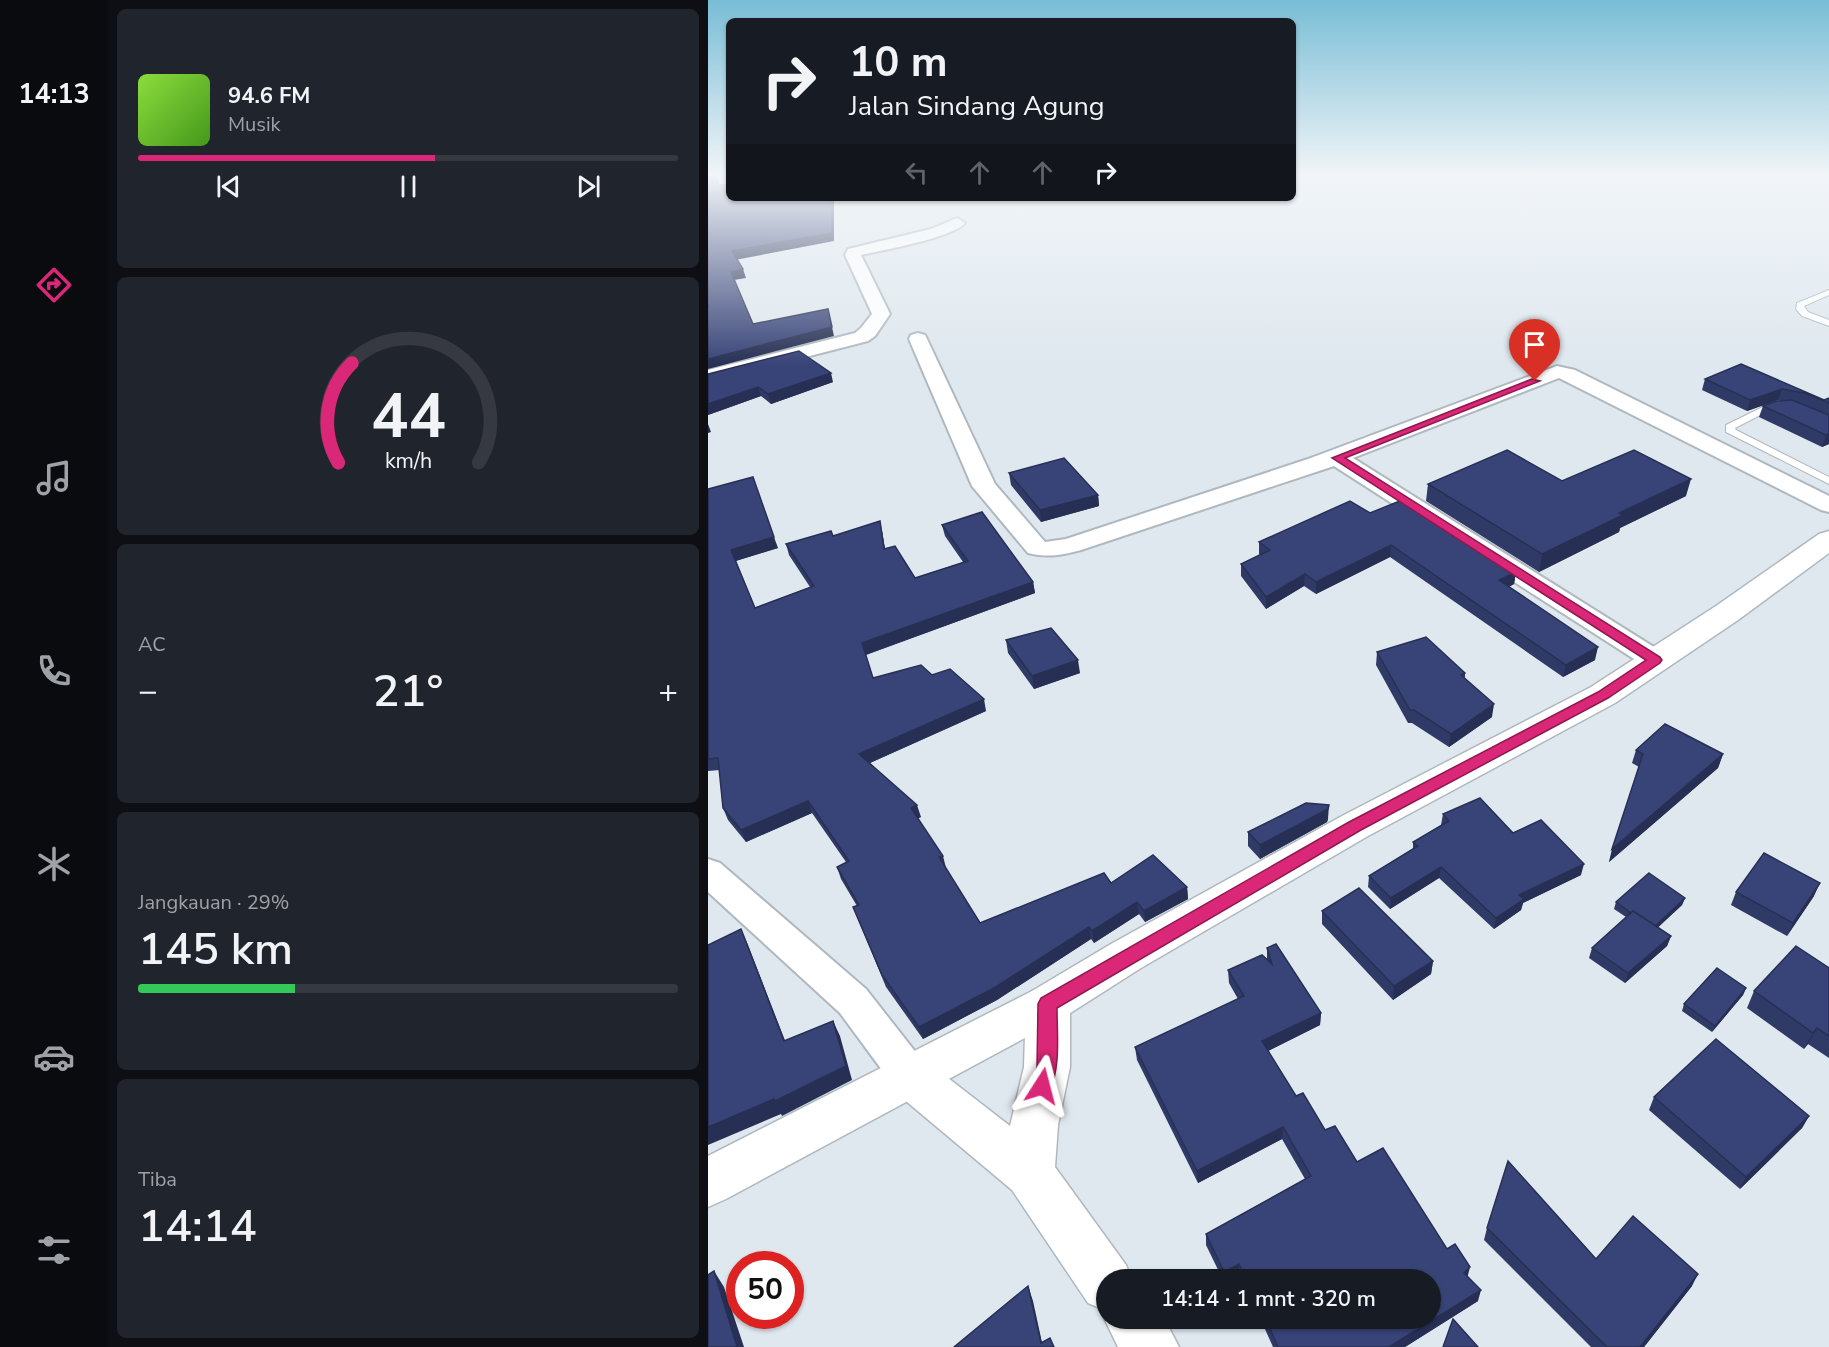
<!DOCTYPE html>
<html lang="id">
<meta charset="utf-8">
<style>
:root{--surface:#171b24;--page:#20242c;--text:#f1f3f6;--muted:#9ea1a6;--line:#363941;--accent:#db2777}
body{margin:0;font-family:"Nunito Sans",sans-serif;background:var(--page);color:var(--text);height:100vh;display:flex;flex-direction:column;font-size:22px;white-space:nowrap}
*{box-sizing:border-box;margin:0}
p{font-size:20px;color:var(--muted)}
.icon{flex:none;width:33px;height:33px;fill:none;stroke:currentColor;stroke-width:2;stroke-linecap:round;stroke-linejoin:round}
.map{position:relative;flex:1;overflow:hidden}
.drawer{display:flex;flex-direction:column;gap:9px;padding:9px;background:#0d0f14;width:600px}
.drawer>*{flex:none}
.top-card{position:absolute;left:18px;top:18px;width:570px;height:183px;border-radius:9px;box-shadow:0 2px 4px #0004;background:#171b24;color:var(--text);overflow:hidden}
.speed{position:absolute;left:18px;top:1251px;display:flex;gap:12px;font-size:30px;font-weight:700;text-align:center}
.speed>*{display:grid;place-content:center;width:78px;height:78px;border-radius:50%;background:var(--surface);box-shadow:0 2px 4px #0004;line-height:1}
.speed .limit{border:9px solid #d22;background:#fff;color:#111}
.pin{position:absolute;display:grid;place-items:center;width:51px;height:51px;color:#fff;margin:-62px -26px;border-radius:50% 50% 50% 0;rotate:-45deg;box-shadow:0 0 6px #0007}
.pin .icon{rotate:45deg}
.me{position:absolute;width:66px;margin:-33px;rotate:9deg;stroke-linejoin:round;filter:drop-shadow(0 0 4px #0008)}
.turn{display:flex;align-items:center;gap:21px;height:126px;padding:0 24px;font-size:27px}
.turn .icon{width:78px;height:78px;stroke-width:2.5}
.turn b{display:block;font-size:42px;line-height:51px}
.lanes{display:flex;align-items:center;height:57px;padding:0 24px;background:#0003;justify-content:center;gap:30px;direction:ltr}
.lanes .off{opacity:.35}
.big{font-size:45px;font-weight:600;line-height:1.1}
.drawer .tile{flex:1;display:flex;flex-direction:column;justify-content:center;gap:9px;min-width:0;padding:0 21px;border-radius:9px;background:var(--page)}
.drawer .dial{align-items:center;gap:0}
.dial svg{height:156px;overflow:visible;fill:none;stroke:var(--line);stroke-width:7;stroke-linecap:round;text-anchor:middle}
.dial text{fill:var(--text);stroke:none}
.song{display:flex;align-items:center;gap:18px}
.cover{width:72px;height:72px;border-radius:9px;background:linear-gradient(135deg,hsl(90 70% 55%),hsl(100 70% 35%))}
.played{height:6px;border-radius:3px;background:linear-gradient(90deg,var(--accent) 55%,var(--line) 55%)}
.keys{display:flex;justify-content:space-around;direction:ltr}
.heat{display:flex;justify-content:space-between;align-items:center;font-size:33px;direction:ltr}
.charge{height:9px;border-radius:4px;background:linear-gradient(90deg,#34c759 29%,var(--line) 0)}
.trip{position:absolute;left:388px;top:1269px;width:345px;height:60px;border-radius:30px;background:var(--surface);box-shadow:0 2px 4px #0004;font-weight:600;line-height:60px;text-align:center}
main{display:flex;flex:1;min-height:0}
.dock{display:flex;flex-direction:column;width:108px;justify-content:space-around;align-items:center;background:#090b0e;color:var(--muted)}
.dock .icon{width:42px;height:42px}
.dock .current{color:var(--accent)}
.dock b{font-size:27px;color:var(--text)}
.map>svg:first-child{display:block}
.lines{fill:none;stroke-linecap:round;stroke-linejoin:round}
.lane-casing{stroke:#b0b8bf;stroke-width:2}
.street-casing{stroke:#b0b8bf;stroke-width:4}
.secondary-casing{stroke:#b0b8bf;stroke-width:3}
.primary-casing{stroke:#b0b8bf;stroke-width:3}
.lane{fill:#fff;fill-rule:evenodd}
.street{fill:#fff;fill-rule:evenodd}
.secondary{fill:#fff;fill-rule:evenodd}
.primary{fill:#fff;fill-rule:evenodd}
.wall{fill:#303a67}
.shaded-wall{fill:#273054}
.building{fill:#384478;stroke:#273054;stroke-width:1.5}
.route{fill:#db2777;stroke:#8e194d;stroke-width:1.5}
</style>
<main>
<nav class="dock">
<b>14:13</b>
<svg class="icon current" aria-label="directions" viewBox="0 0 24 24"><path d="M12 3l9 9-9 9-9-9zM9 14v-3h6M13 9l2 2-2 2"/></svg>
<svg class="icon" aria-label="music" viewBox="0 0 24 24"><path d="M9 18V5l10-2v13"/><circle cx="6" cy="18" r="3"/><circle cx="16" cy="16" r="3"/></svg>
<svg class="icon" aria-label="phone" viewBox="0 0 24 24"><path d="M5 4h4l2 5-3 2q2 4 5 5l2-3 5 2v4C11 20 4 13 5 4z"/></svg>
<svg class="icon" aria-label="climate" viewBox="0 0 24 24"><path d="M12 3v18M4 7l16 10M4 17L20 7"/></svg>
<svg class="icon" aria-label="car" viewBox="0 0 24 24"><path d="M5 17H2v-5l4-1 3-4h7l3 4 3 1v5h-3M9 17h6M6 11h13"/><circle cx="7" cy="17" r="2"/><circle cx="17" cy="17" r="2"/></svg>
<svg class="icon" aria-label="filters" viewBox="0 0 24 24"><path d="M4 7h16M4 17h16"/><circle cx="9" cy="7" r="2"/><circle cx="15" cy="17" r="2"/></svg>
</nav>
<section class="drawer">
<div class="tile">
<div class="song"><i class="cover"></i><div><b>94.6 FM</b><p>Musik</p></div></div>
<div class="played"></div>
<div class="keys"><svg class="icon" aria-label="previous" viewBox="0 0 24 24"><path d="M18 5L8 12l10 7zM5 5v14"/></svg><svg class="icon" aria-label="pause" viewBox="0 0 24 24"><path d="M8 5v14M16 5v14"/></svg><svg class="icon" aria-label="next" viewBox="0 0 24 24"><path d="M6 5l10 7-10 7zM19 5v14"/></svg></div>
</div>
<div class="tile dial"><svg viewBox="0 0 100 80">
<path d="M14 69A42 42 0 1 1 86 69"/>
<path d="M14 69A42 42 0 0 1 21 18" stroke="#db2777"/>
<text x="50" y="56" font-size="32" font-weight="700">44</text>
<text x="50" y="72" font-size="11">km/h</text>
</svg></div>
<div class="tile"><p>AC</p>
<div class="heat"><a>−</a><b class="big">21°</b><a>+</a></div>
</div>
<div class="tile"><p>Jangkauan · 29%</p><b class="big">145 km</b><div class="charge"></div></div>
<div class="tile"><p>Tiba</p><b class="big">14:14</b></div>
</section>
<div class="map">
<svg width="1121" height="1347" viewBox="0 0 1121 1347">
<rect width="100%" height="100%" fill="#dfe8ef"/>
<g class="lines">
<defs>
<g id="lane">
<path d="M1121,290V295L1096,306L1100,312L1121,320V326L1094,316L1088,309L1089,303Z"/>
<path d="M1069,400L1074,403L1072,405L1027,428L1028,430L1121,477V484L1018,432V425Z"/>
</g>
<g id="street">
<path d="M249,218L257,223C244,238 175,250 153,255L182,314L167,336L160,341L0,382V370L147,333L153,328L164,314L137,255L140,249L223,229Z"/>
<path d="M210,333L217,335L219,339L287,484L337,542L358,539L600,459L849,366L867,370L1121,496V512L1113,510L851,378L645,458L957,654L961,660L957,666L947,669L937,666L626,466L373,550C354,555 340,558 320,553L264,486L201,339L203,335Z"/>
<path d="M0,859L12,863L158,989L216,1063L222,1076L216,1089L202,1094L188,1089L132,1013L0,892Z"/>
</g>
<path id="secondary" d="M340,985L356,991L362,1004V1067L350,1125L347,1167L418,1265L424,1280H399V1318H456L471,1347H410L396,1318L399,1311L380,1303L304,1190L186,1091L179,1076L186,1061L202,1055L218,1061L302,1126L316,1067L318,1004L324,991Z"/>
<path id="primary" d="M1121,531V553L1030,620L907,703L660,836L433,968L356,1017L18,1199L0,1207V1156L324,991L403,944L634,816L883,687L1008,606L1111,534Z"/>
</defs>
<use href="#lane" class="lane-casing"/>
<use href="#street" class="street-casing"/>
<use href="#secondary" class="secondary-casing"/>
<use href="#primary" class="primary-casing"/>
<use href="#lane" class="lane"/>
<use href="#street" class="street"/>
<use href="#secondary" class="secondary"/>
<use href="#primary" class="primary"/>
</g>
<g class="wall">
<path d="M1033,364L1116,400L1121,398V444L1114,447L1051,417L1055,406L1075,401L1070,400L1039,411L994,390L997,379Z"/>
<path d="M0,374L125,382L63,404L53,396L0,415Z"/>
<path d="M301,473L390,495L391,506L333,522L303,485Z"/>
<path d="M854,481L978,496L912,528L911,532L831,572L718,501L720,484Z"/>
<path d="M0,489L70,548L28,561L47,608L102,587L81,555L78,544L125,536L174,531L177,549L207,578L255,562L237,536L234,525L325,582L327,593L158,655L165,678L224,675L278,711L162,763L213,817L210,818L238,868L272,923L403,883L479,887L480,899L437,922L431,914L386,943L383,939L289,1000L215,1039L178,987L145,907L149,906L133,879L129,867L138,862L104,813L38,842L20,820L15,808L12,770L0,771Z"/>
<path d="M662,513L808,572L806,584L801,587L887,660L855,677L682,557L608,594L596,586L558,609L533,576V564L552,555L551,554V542Z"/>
<path d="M298,640L372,673L326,689L300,653Z"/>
<path d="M669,652L757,673V678L784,717L741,747L704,723H700L668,665Z"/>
<path d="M928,750L1015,754L1010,768L901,862L931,767L924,763Z"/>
<path d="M735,814L805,833L873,875L815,903L813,910L786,929L731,878L682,909L660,887L661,876L705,849V842L733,825Z"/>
<path d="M620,819L619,822L552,859L540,846V832Z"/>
<path d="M1028,892L1106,896L1079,936L1023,905Z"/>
<path d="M977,898L974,905L950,927L963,936L959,946L917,983L881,958L884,948L918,917L906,909L908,902Z"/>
<path d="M614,911L725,961L723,974L685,1000L614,924Z"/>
<path d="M559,948L613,1013L612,1025L560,1051L588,1096L617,1130L739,1249L759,1276L770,1301L697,1347H565L552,1318H723V1280H533L531,1275L524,1280H515L498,1245V1234L597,1179L574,1139L490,1183L429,1060L427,1047L530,999L521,983L520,970L559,959Z"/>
<path d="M1121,968V1058L1100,1044L1096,1049L1039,1008L1046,991Z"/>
<path d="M1038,988L1035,995L1004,1032L974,1011L976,1004Z"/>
<path d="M946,1097L1101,1116L1094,1128L1032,1189L941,1110Z"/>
<path d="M779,1228L888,1259L984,1286L936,1347H883L776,1240Z"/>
</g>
<g class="shaded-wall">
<path d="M124,198H126V241L27,260L24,251Z"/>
<path d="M35,269L38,278L26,280L23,272Z"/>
<path d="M120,309L126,336L0,369V359Z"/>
<path d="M123,373L125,382L63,404L60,394Z"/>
<path d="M50,387L53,396L0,415V404Z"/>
<path d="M1074,389L1070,400L1039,411L1042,400Z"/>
<path d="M0,424L3,432L0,433Z"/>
<path d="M1121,434V444L1114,447L1118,435Z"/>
<path d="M983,479L978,496L912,528L911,532L831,572L834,554L911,513Z"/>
<path d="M390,495L391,506L333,522L332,510Z"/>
<path d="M172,521L174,531L179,561L176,549Z"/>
<path d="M66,537L70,548L27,561L23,550Z"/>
<path d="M683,545L682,557L608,594V582Z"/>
<path d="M808,572L806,584L789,593L791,580Z"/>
<path d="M597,574L596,586L558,609V597Z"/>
<path d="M325,582L327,593L157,655L154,643Z"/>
<path d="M890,647L887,660L855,677L858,665Z"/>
<path d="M370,660L372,673L326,689L324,676Z"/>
<path d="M276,699L278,711L155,766L151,754Z"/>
<path d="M786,704L784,717L741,747L743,734Z"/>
<path d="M1015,754L1010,768L901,862L904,849Z"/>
<path d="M100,801L104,813L38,842L33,830Z"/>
<path d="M209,805L213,817L206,820L203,808Z"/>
<path d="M621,805L620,819L619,822L552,859V845Z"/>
<path d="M235,856L238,868L231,857Z"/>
<path d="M876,864L873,875L815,903L813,910L786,929L788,918L811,895Z"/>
<path d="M733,867L731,878L682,909L683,898Z"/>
<path d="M1112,883L1106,896L1079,936L1085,923Z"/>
<path d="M479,887L480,899L437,922L436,911Z"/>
<path d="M977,898L974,905L942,935L944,928Z"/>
<path d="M429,902L431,914L386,943L384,931Z"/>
<path d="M381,927L383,939L289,1000L215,1039L211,1027Z"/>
<path d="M33,929L40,945L83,1056L76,1041Z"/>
<path d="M963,936L959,946L917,983L920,973Z"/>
<path d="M725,961L723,974L685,1000L686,986Z"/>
<path d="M1038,988L1035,995L1004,1032L1007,1026Z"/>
<path d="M613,1013L612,1025L554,1054V1041Z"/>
<path d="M125,1021L132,1036L144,1080L74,1116L73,1114L0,1145V1127Z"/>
<path d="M1109,1028L1100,1044L1096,1049L1105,1033Z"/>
<path d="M1101,1116L1094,1128L1032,1189L1038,1177Z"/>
<path d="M575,1127L574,1139L490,1183L489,1171Z"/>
<path d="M531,1264V1275L524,1280H516V1272Z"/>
<path d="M762,1267L759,1279L756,1273Z"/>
<path d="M6,1271L16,1287L36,1347H29Z"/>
<path d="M990,1274L984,1286L936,1347H932Z"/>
<path d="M320,1286L325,1301L335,1347H334Z"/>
<path d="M773,1290L770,1301L697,1347H681Z"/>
</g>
<g class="building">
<path d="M0,176H8L11,185L21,184V198H124V233L24,251L35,269L23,272L45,324L120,309L124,327L0,359V307L1,306L0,304Z"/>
<path d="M91,351L123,373L60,394L50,387L0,404V374Z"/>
<path d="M1033,364L1116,400L1121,398V403L1097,393L1074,389L1042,400L997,379Z"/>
<path d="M1084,400L1121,415V434L1118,435L1055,406L1069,401Z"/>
<path d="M799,450L854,481L926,450L983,479L911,513L915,515L834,554L720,484Z"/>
<path d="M356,458L390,495L332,510L301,473Z"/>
<path d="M45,477L66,537L23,550L47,608L106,586L78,544L123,531L125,536L172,521L176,549L187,546L207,578L260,561L234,525L274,512L325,582L154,643L165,678L213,665L224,675L242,669L276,699L151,754L209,805L203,808L235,856L231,857L272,923L396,873L403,883L445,855L479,887L436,911L429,902L384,931L381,927L286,988L211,1027L174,975L145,907L151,905L129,867L141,861L100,801L33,830L15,808L10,758L0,759V489Z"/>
<path d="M694,500L808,572L791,580L890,647L858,665L683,545L608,582L597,574L558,597L533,564L562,550L551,542L642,501L662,513Z"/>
<path d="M343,628L370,660L324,676L298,640Z"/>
<path d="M718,637L757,673L753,675L786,704L743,734L706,710H702L669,652Z"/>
<path d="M957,724L1015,754L904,849L935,754L928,750Z"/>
<path d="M772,798L805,833L833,820L876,864L811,895L816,899L788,918L733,867L683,898L661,876L710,846L705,842L741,821L735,814Z"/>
<path d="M598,803L621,805L620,809L552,845L540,832Z"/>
<path d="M1056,853L1112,883L1085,923L1028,892Z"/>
<path d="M941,873L977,898L947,926L925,911L923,913L908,902Z"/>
<path d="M651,888L725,961L686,986L614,911Z"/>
<path d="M925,911L963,936L920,973L884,948Z"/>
<path d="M33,929L76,1041L125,1021L138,1066L67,1101L66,1099L0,1127V945Z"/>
<path d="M568,944L613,1013L554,1041L588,1096L595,1093L617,1130L627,1126L649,1162L675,1148L739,1249L747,1244L762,1267L756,1273L773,1290L681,1347H570L557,1318H723V1280H538L531,1264L516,1272L498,1234L603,1176L575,1127L489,1171L427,1047L536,996L520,970L554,955L564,964L559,948Z"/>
<path d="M1088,946L1121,968V1036L1109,1028L1105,1033L1046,991Z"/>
<path d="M1009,968L1038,988L1007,1026L976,1004Z"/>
<path d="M1008,1039L1101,1116L1038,1177L946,1097Z"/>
<path d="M800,1161L888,1259L925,1216L990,1274L932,1347H899L779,1228Z"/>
<path d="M6,1271L29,1347H0V1275Z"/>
<path d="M320,1286L333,1343L342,1338L346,1347H246Z"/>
<path d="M745,1319L770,1347H735Z"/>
</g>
<linearGradient id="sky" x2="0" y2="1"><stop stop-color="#79bdd6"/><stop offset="0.48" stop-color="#f1f5f8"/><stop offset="1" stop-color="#f1f5f8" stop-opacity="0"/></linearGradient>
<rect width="1121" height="365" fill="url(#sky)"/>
<path class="route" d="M824,379L832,381L637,458L952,657L954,660L952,663L900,698L653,830L349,1008C349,1035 353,1067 341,1093L334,1095L327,1093L325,1086L329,1067L330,1004L333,998L641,822L890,692L938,660L624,458Z"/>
</svg>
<div class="speed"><div class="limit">50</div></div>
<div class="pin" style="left:827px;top:381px;background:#d93025"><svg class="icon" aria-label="arrive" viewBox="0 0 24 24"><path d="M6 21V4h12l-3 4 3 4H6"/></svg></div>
<svg class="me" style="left:334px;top:1086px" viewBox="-20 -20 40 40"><path d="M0-17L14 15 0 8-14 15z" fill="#db2777" stroke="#fff" stroke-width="4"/></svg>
<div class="trip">14:14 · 1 mnt · 320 m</div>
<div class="top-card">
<div class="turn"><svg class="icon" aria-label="right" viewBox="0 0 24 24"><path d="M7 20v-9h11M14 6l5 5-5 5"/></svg><div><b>10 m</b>Jalan Sindang Agung</div></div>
<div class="lanes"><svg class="icon off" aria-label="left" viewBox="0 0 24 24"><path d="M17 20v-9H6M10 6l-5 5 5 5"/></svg><svg class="icon off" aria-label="ahead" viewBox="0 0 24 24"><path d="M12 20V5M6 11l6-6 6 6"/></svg><svg class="icon off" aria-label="ahead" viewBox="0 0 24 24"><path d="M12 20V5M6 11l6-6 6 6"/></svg><svg class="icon" aria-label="right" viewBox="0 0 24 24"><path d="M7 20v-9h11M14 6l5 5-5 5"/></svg></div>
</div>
</div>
</main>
